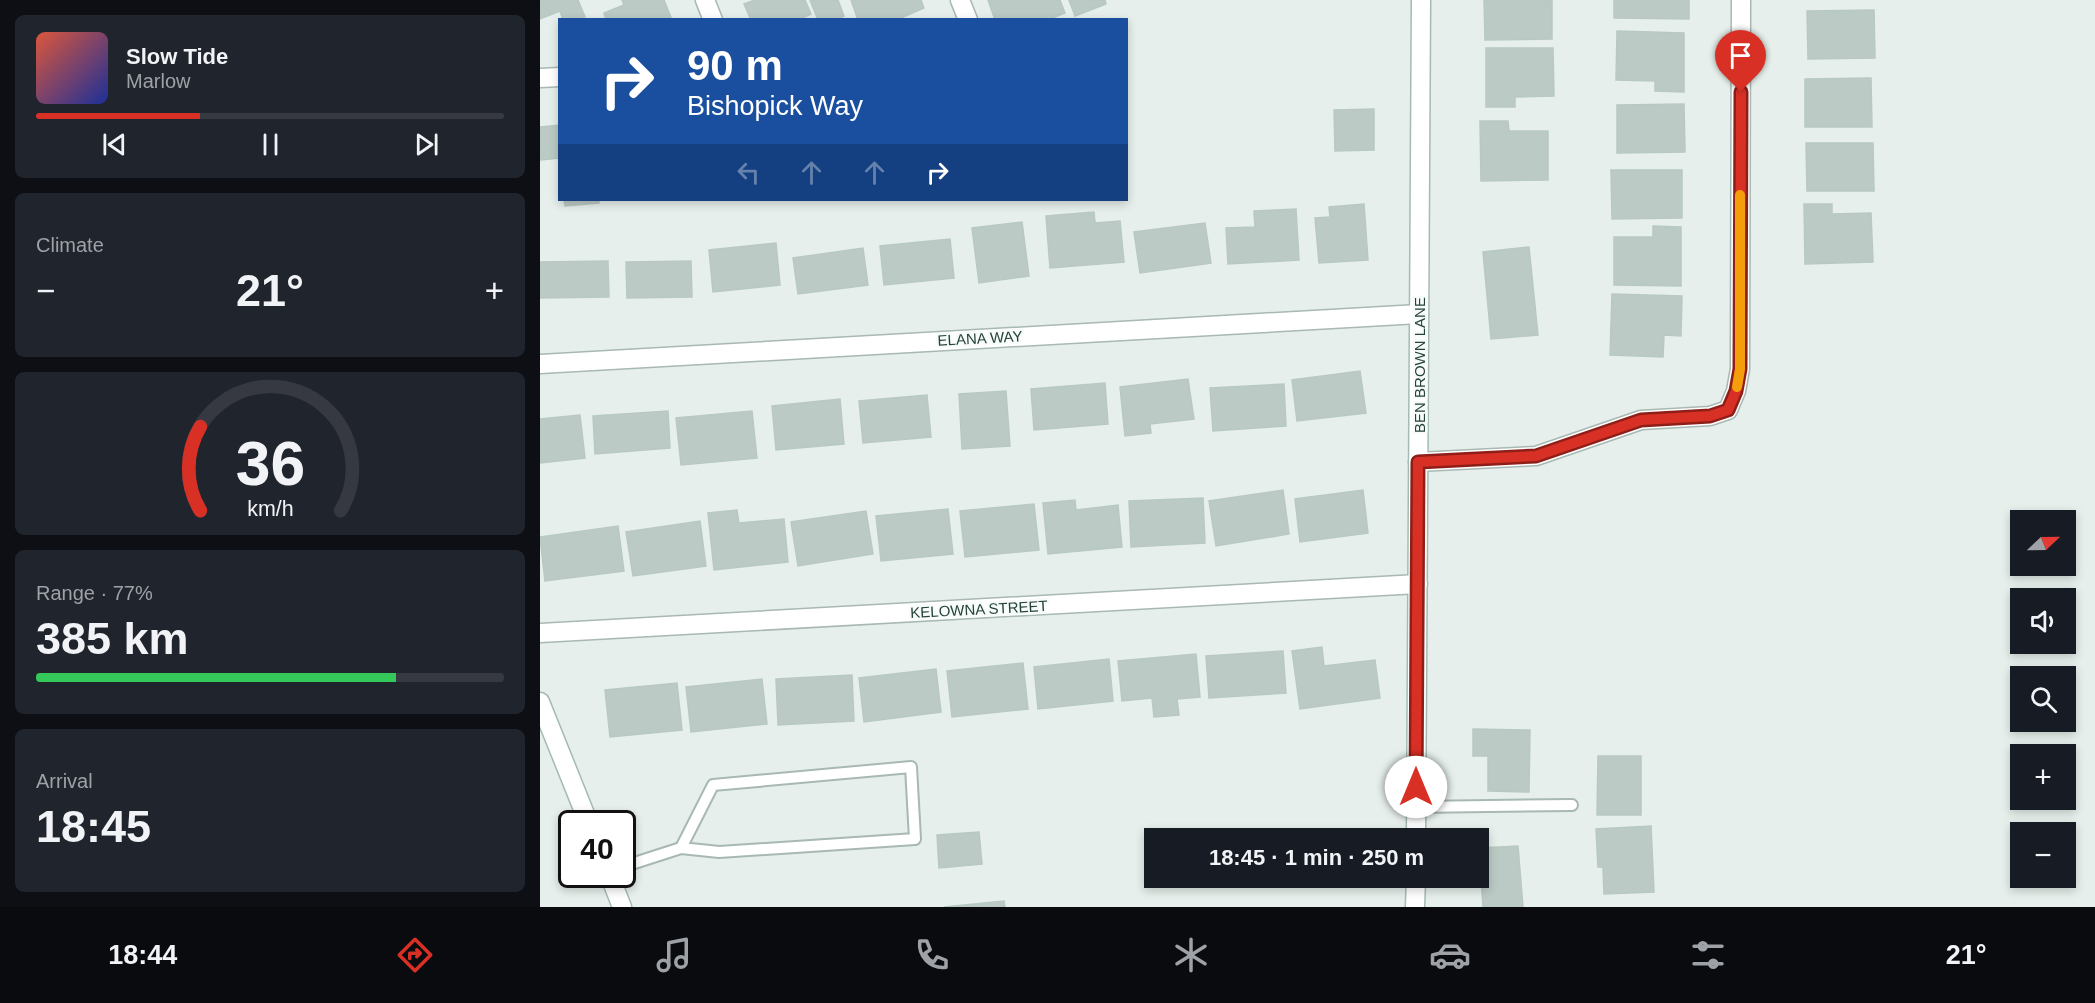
<!DOCTYPE html>
<meta charset="utf-8">
<style>
:root{--surface:#171b24;--page:#20242c;--text:#f1f3f6;--muted:#9ea1a6;--line:#363941;--accent:#d93025}
body{margin:0;font-family:Arial,sans-serif;background:var(--page);color:var(--text);height:100vh;display:flex;flex-direction:column;font-size:22px;white-space:nowrap}
*{box-sizing:border-box;margin:0}
p{font-size:20px;color:var(--muted)}
.icon{flex:none;width:33px;height:33px;fill:none;stroke:currentColor;stroke-width:2;stroke-linecap:round;stroke-linejoin:round}
.map{position:relative;flex:1;overflow:hidden}
.drawer{display:flex;flex-direction:column;gap:15px;padding:15px;background:#0d0f14;width:540px}
.drawer>*{flex:none}
.top-card{position:absolute;left:18px;top:18px;width:570px;height:183px;border-radius:0px;box-shadow:0 3px 9px #0003;background:#1a4fa0;color:#fff;overflow:hidden}
.needle{width:39px;rotate:68deg}
.buttons{position:absolute;left:1470px;top:510px;display:grid;gap:12px}
.buttons a{display:grid;place-items:center;width:66px;height:66px;border-radius:0px;background:var(--surface);box-shadow:0 3px 9px #0003;font-size:30px}
.speed{position:absolute;left:18px;top:810px;display:flex;gap:12px;font-size:30px;font-weight:700;text-align:center}
.speed>*{display:grid;place-content:center;width:78px;height:78px;border-radius:50%;background:var(--surface);box-shadow:0 3px 9px #0003;line-height:1}
.speed .limit{border:3px solid #111;border-radius:9px;background:#fff;color:#111}
.pin{position:absolute;display:grid;place-items:center;width:51px;height:51px;color:#fff;margin:-62px -26px;border-radius:50% 50% 50% 0;rotate:-45deg;box-shadow:0 0 6px #0007}
.pin .icon{rotate:45deg}
.me{position:absolute;width:66px;margin:-33px;rotate:0deg;stroke-linejoin:round;filter:drop-shadow(0 0 4px #0008)}
.turn{display:flex;align-items:center;gap:21px;height:126px;padding:0 30px;font-size:27px}
.turn .icon{width:78px;height:78px;stroke-width:2.5}
.turn b{display:block;font-size:42px;line-height:51px}
.lanes{display:flex;align-items:center;height:57px;padding:0 30px;background:#0003;justify-content:center;gap:30px;direction:ltr}
.lanes .off{opacity:.35}
.big{font-size:45px;font-weight:700;line-height:1.1}
.drawer .card{flex:1;display:flex;flex-direction:column;justify-content:center;gap:9px;min-width:0;padding:0 21px;border-radius:9px;background:var(--page)}
.drawer .dial{align-items:center;gap:0}
.dial svg{height:156px;overflow:visible;fill:none;stroke:var(--line);stroke-width:7;stroke-linecap:round;text-anchor:middle}
.dial text{fill:var(--text);stroke:none}
.song{display:flex;align-items:center;gap:18px}
.cover{width:72px;height:72px;border-radius:9px;background:linear-gradient(135deg,hsl(10 70% 55%),hsl(230 70% 35%))}
.played{height:6px;border-radius:3px;background:linear-gradient(90deg,var(--accent) 35%,var(--line) 35%)}
.keys{display:flex;justify-content:space-around;direction:ltr}
.heat{display:flex;justify-content:space-between;align-items:center;font-size:33px;direction:ltr}
.charge{height:9px;border-radius:4px;background:linear-gradient(90deg,#34c759 77%,var(--line) 0)}
.trip{position:absolute;left:604px;top:828px;width:345px;height:60px;border-radius:0px;background:var(--surface);box-shadow:0 3px 9px #0003;font-weight:700;line-height:60px;text-align:center}
.menu{display:flex;height:96px;justify-content:space-around;align-items:center;background:#090b0e;color:var(--muted)}
.menu .icon{width:42px;height:42px}
.menu .selected{color:var(--accent)}
.menu b{font-size:27px;color:var(--text)}
main{display:flex;flex:1;min-height:0}
.map>svg:first-child{display:block}
.building{fill:#bbcac4;stroke:#b8c9c2;stroke-width:1.5}
.lines{fill:none;stroke-linecap:round;stroke-linejoin:round}
.lane-casing{stroke:#a8b8b2;stroke-width:14}
.street-casing{stroke:#a8b8b2;stroke-width:21}
.secondary-casing{stroke:#a4bbb3;stroke-width:21}
.lane{stroke:#fff;stroke-width:10}
.street{stroke:#fff;stroke-width:18}
.secondary{stroke:#fff;stroke-width:18}
.route-casing{stroke:#8d1f18;stroke-width:15}
.route{stroke:#d93025;stroke-width:10}
.slow{stroke:#f59e0b;stroke-width:10}
.labels{text-anchor:middle;dominant-baseline:central;stroke-width:5;stroke-linejoin:round;paint-order:stroke}
.street-label{font-size:15px;fill:#24423a;stroke:#f7fbf9}
</style>
<main>
<section class="drawer">
<div class="card">
<div class="song"><i class="cover"></i><div><b>Slow Tide</b><p>Marlow</p></div></div>
<div class="played"></div>
<div class="keys"><svg class="icon" aria-label="previous" viewBox="0 0 24 24"><path d="M18 5L8 12l10 7zM5 5v14"/></svg><svg class="icon" aria-label="pause" viewBox="0 0 24 24"><path d="M8 5v14M16 5v14"/></svg><svg class="icon" aria-label="next" viewBox="0 0 24 24"><path d="M6 5l10 7-10 7zM19 5v14"/></svg></div>
</div>
<div class="card"><p>Climate</p>
<div class="heat"><a>−</a><b class="big">21°</b><a>+</a></div>
</div>
<div class="card dial"><svg viewBox="0 0 100 80">
<path d="M14 69A42 42 0 1 1 86 69"/>
<path d="M14 69A42 42 0 0 1 14 26" stroke="#d93025"/>
<text x="50" y="56" font-size="32" font-weight="700">36</text>
<text x="50" y="72" font-size="11">km/h</text>
</svg></div>
<div class="card"><p>Range · 77%</p><b class="big">385 km</b><div class="charge"></div></div>
<div class="card"><p>Arrival</p><b class="big">18:45</b></div>
</section>
<div class="map">
<svg width="1555" height="907" viewBox="0 0 1555 907">
<rect width="100%" height="100%" fill="#e6efeb"/>
<g class="building">
<path d="M0,0H38L45,17L23,20L20,11L0,19Z"/>
<path d="M82,0H124L132,20H66L64,13L84,5Z"/>
<path d="M215,0H265L271,14L258,20H211L204,4Z"/>
<path d="M270,0H298L304,16L295,20H278Z"/>
<path d="M311,0H381L384,8L356,20H318Z"/>
<path d="M448,0H520L525,13L507,20H455Z"/>
<path d="M529,0H565L566,4L535,16Z"/>
<path d="M944,0H1012V39L945,40Z"/>
<path d="M1074,0H1149V19L1074,18Z"/>
<path d="M1334,10L1335,58L1268,59L1267,11Z"/>
<path d="M1077,31L1144,33V92L1115,91V81L1076,80Z"/>
<path d="M946,48H1013L1014,96L975,97V107H946Z"/>
<path d="M1331,78L1332,127H1265V79Z"/>
<path d="M1144,104L1145,152L1077,153V105Z"/>
<path d="M834,109V150L795,151L794,110Z"/>
<path d="M940,121H968L969,131H1008V180L941,181Z"/>
<path d="M20,125V158L0,160V127Z"/>
<path d="M1266,143H1333L1334,191H1267Z"/>
<path d="M1071,170H1142V218L1072,219Z"/>
<path d="M24,200H59V203L25,206Z"/>
<path d="M824,204L828,260L779,263L775,218L790,217L789,207Z"/>
<path d="M1264,204H1292V214L1331,213L1333,262L1265,264Z"/>
<path d="M756,209L759,260L688,264L686,228L715,227L714,211Z"/>
<path d="M554,212L555,223L580,221L584,262L510,268L506,216Z"/>
<path d="M482,222L489,276L439,283L432,228Z"/>
<path d="M665,223L671,263L600,273L594,232Z"/>
<path d="M1113,226L1141,227V286L1074,285V237H1113Z"/>
<path d="M410,239L414,278L344,285L340,246Z"/>
<path d="M236,243L240,285L173,292L169,250Z"/>
<path d="M989,247L998,335L951,339L943,252Z"/>
<path d="M323,248L328,285L258,294L253,258Z"/>
<path d="M68,261L69,297L0,298V262Z"/>
<path d="M151,261L152,297L87,298L86,262Z"/>
<path d="M1072,294L1142,296L1141,336L1124,335L1123,357L1070,355Z"/>
<path d="M820,371L826,413L757,421L752,380Z"/>
<path d="M648,379L654,419L610,424L611,433L585,436L580,387Z"/>
<path d="M565,383L568,424L494,430L491,389Z"/>
<path d="M744,384L746,426L673,431L670,388Z"/>
<path d="M466,391L470,446L422,449L419,394Z"/>
<path d="M387,395L391,437L323,443L319,401Z"/>
<path d="M300,399L304,444L236,450L232,406Z"/>
<path d="M128,411L130,448L55,454L53,416Z"/>
<path d="M212,411L217,458L141,465L136,418Z"/>
<path d="M40,415L45,458L0,463V419Z"/>
<path d="M743,490L749,534L676,546L669,501Z"/>
<path d="M823,490L828,533L760,542L755,499Z"/>
<path d="M663,498L665,543L591,547L589,501Z"/>
<path d="M535,500L536,510L578,505L582,547L508,554L503,503Z"/>
<path d="M494,504L499,550L425,557L420,511Z"/>
<path d="M408,509L413,554L341,561L336,516Z"/>
<path d="M197,510L199,523L244,519L248,562L174,570L168,513Z"/>
<path d="M326,511L333,554L258,566L251,522Z"/>
<path d="M160,521L166,566L93,576L86,532Z"/>
<path d="M78,526L84,571L5,581L0,537Z"/>
<path d="M782,647L784,666L835,660L840,698L760,709L752,651Z"/>
<path d="M743,651L746,693L669,698L666,656Z"/>
<path d="M656,654L660,697L637,699L639,715L614,717L612,698L582,701L578,661Z"/>
<path d="M569,659L573,701L498,709L494,667Z"/>
<path d="M483,663L488,709L412,717L407,671Z"/>
<path d="M396,669L401,712L324,722L319,678Z"/>
<path d="M312,675L314,721L238,725L236,679Z"/>
<path d="M222,679L227,724L151,732L146,687Z"/>
<path d="M137,683L142,730L70,737L65,690Z"/>
<path d="M933,729L990,730L989,792L948,791V756H933Z"/>
<path d="M1058,756H1101V815H1057Z"/>
<path d="M1111,826L1114,892L1064,894L1063,867H1058L1056,829Z"/>
<path d="M439,832L442,864L399,868L397,835Z"/>
<path d="M978,846L983,907H943L939,848Z"/>
<path d="M464,901L465,907H404Z"/>
</g>
<g class="lines">
<defs>
<g id="lane">
<path d="M876,807L1032,805"/>
<path d="M82,867L141,848L179,852L375,839L371,767L173,785L141,848"/>
</g>
<g id="street">
<path d="M165,0L173,20"/>
<path d="M420,0L428,20"/>
<path d="M0,78L20,77"/>
<path d="M0,364L879,314"/>
<path d="M878,462L996,456L1101,420L1170,416L1188,410L1196,391L1200,369L1201,0"/>
<path d="M0,633L878,584"/>
</g>
<g id="secondary">
<path d="M0,702L49,824"/>
<path d="M876,838L881,0"/>
<path d="M69,874L82,907"/>
<path d="M875,907L876,878"/>
</g>
</defs>
<use href="#lane" class="lane-casing"/>
<use href="#street" class="street-casing"/>
<use href="#secondary" class="secondary-casing"/>
<use href="#lane" class="lane"/>
<use href="#street" class="street"/>
<use href="#secondary" class="secondary"/>
</g>
<g class="lines">
<defs>
<path id="route" d="M876,787L878,462L996,456L1101,420L1170,416L1188,410L1196,391L1200,369L1201,92"/>
</defs>
<use href="#route" class="route-casing"/>
<use href="#route" class="route"/>
<path class="slow" d="M1197,387L1200,369V195"/>
</g>
<g class="labels">
<g class="street-label">
<text transform="translate(440 338) rotate(-3)">ELANA WAY</text>
<text transform="translate(879 365) rotate(-90)">BEN BROWN LANE</text>
<text transform="translate(439 609) rotate(-3)">KELOWNA STREET</text>
</g>
</g>
</svg>
<div class="buttons">
<a><svg class="needle" viewBox="-14 -14 28 28"><path d="M0-13l5 13h-10z" fill="#e53935"/><path d="M0 13l5-13h-10z" fill="#9ea1a6"/></svg></a>
<a><svg class="icon" aria-label="sound" viewBox="0 0 24 24"><path d="M4 9h4l5-4v14l-5-4H4zM17 9q2 3 0 6"/></svg></a>
<a><svg class="icon" aria-label="search" viewBox="0 0 24 24"><circle cx="10" cy="10" r="6"/><path d="M15 15l6 6"/></svg></a>
<a>+</a>
<a>−</a>
</div>
<div class="speed"><div class="limit">40</div></div>
<div class="pin" style="left:1201px;top:92px;background:#d93025"><svg class="icon" aria-label="arrive" viewBox="0 0 24 24"><path d="M6 21V4h12l-3 4 3 4H6"/></svg></div>
<svg class="me" style="left:876px;top:787px" viewBox="-20 -20 40 40"><circle r="19" fill="#fff"/><path d="M0-13L10 11 0 6-10 11z" fill="#d93025"/></svg>
<div class="trip">18:45 · 1 min · 250 m</div>
<div class="top-card">
<div class="turn"><svg class="icon" aria-label="right" viewBox="0 0 24 24"><path d="M7 20v-9h11M14 6l5 5-5 5"/></svg><div><b>90 m</b>Bishopick Way</div></div>
<div class="lanes"><svg class="icon off" aria-label="left" viewBox="0 0 24 24"><path d="M17 20v-9H6M10 6l-5 5 5 5"/></svg><svg class="icon off" aria-label="ahead" viewBox="0 0 24 24"><path d="M12 20V5M6 11l6-6 6 6"/></svg><svg class="icon off" aria-label="ahead" viewBox="0 0 24 24"><path d="M12 20V5M6 11l6-6 6 6"/></svg><svg class="icon" aria-label="right" viewBox="0 0 24 24"><path d="M7 20v-9h11M14 6l5 5-5 5"/></svg></div>
</div>
</div>
</main>
<nav class="menu">
<b>18:44</b>
<svg class="icon selected" aria-label="directions" viewBox="0 0 24 24"><path d="M12 3l9 9-9 9-9-9zM9 14v-3h6M13 9l2 2-2 2"/></svg>
<svg class="icon" aria-label="music" viewBox="0 0 24 24"><path d="M9 18V5l10-2v13"/><circle cx="6" cy="18" r="3"/><circle cx="16" cy="16" r="3"/></svg>
<svg class="icon" aria-label="phone" viewBox="0 0 24 24"><path d="M5 4h4l2 5-3 2q2 4 5 5l2-3 5 2v4C11 20 4 13 5 4z"/></svg>
<svg class="icon" aria-label="climate" viewBox="0 0 24 24"><path d="M12 3v18M4 7l16 10M4 17L20 7"/></svg>
<svg class="icon" aria-label="car" viewBox="0 0 24 24"><path d="M5 17H2v-5l4-1 3-4h7l3 4 3 1v5h-3M9 17h6M6 11h13"/><circle cx="7" cy="17" r="2"/><circle cx="17" cy="17" r="2"/></svg>
<svg class="icon" aria-label="filters" viewBox="0 0 24 24"><path d="M4 7h16M4 17h16"/><circle cx="9" cy="7" r="2"/><circle cx="15" cy="17" r="2"/></svg>
<b>21°</b>
</nav>
